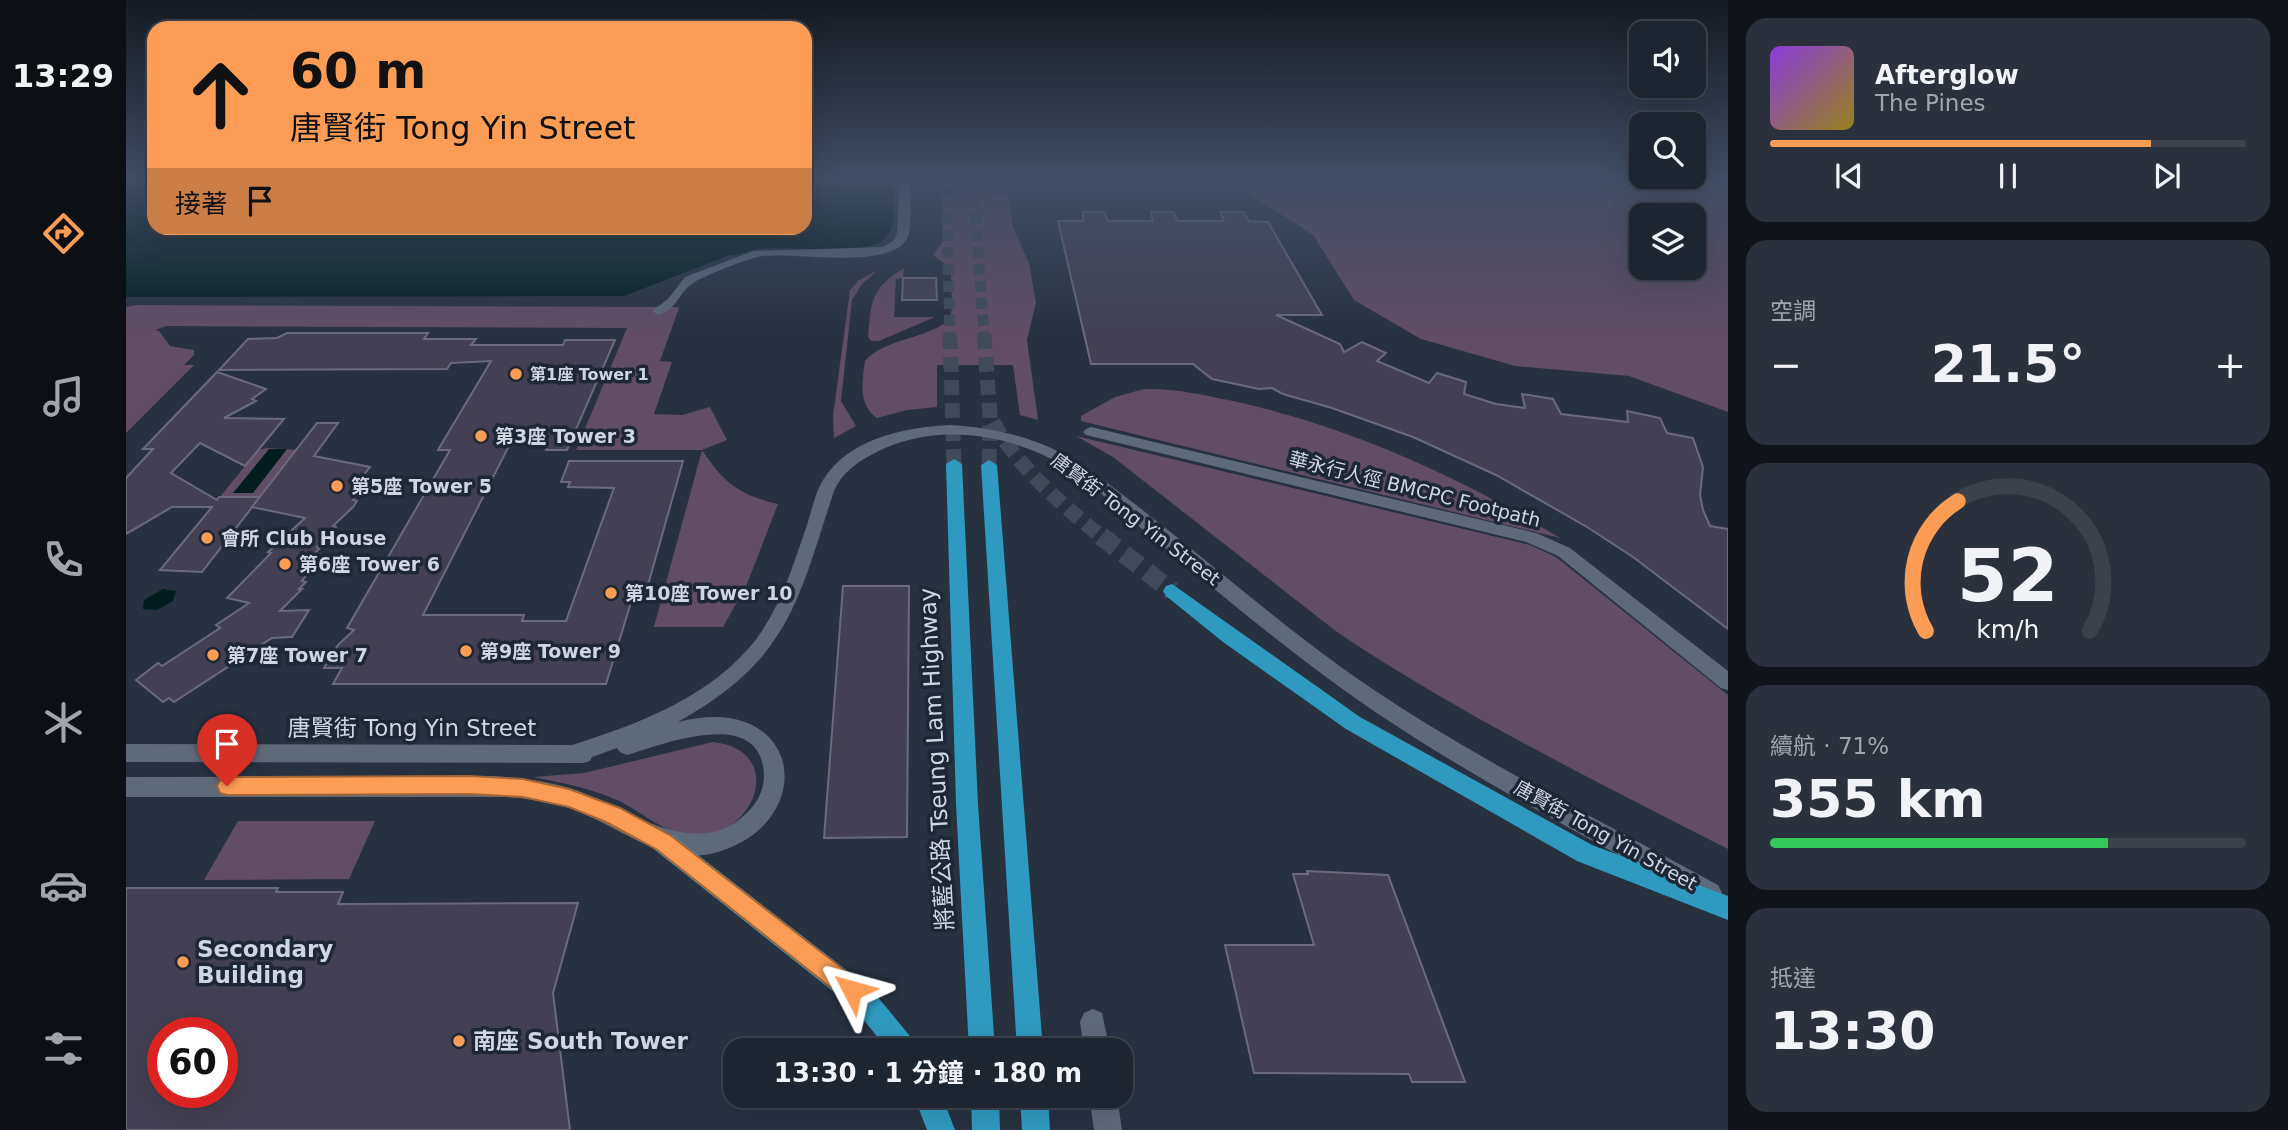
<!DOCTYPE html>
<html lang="zh-TW">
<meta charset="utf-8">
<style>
:root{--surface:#1d2530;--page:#2a313c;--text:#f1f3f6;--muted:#a0a5ab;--line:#3b424c;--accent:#fd9d55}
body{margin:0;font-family:"DejaVu Sans","Noto Sans TC",sans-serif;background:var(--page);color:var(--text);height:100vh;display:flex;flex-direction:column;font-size:26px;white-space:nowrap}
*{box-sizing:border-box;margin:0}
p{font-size:23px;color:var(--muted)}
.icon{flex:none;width:38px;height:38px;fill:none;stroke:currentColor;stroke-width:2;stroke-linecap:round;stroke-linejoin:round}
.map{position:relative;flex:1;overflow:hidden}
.side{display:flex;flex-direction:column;gap:18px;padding:18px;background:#10141a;width:560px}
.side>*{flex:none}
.hud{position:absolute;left:21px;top:21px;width:665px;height:214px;border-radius:21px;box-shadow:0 7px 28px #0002,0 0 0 2px var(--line);background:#fd9d55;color:#111;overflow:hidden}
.tools{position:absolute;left:1503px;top:21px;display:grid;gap:14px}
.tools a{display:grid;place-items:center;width:77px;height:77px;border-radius:14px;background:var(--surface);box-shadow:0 7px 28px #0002,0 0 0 2px var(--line);font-size:35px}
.speed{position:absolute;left:21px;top:1017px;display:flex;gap:14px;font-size:35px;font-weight:700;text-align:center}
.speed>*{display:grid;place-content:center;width:91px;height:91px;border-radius:50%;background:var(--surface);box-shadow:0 7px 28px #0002,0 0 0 2px var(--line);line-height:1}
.speed .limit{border:10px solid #d22;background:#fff;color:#111}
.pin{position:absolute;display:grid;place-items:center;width:60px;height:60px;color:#fff;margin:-72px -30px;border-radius:50% 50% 50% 0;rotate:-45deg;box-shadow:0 0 7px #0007}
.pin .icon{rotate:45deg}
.me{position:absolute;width:77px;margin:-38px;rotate:309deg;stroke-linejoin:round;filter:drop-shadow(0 0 5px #0008)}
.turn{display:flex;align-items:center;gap:24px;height:147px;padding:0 28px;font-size:32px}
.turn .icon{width:91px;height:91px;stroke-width:2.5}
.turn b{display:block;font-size:49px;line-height:60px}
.then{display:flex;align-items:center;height:66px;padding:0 28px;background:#0003;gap:14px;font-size:26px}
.big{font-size:52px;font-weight:700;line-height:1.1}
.side .card{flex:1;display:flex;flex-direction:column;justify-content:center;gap:10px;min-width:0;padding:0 24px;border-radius:21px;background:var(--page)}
.side .dial{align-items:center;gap:0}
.dial svg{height:182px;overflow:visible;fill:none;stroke:var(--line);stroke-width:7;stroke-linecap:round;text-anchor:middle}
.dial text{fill:var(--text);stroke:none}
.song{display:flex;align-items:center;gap:21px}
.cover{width:84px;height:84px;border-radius:10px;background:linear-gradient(135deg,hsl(270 70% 55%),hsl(50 70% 35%))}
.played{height:7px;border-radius:4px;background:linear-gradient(90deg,var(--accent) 80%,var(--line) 80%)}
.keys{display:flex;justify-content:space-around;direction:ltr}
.heat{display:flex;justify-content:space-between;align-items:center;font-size:38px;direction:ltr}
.charge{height:10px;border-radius:5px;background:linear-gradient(90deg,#34c759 71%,var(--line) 0)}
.trip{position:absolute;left:597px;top:1038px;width:410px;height:70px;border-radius:21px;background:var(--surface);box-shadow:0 7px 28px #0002,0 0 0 2px var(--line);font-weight:700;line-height:70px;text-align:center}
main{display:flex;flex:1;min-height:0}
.tabs{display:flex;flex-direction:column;width:126px;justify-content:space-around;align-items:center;background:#0c0f13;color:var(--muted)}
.tabs .icon{width:49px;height:49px}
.tabs .current{color:var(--accent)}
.tabs b{font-size:32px;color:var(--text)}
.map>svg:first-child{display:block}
.green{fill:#614d64;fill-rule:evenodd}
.water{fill:#021d1e}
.building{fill:#424052;stroke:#6c697d;stroke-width:2;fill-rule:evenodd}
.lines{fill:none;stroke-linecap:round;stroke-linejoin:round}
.primary-tunnel-far2{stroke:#404a58;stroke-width:11;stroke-dasharray:11 6;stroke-linecap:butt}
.primary-tunnel-far1{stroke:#404a58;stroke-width:15;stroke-dasharray:15 8;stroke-linecap:butt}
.primary-tunnel{stroke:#404a58;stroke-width:19;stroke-dasharray:19 10;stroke-linecap:butt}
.street{fill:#5e697a;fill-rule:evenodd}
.primary{fill:#2f9ac0;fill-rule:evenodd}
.route{fill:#fd9d55;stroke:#a46637;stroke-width:2}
.poi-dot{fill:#fd9d55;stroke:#1e2736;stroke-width:2.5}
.labels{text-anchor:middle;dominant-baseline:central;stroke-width:7;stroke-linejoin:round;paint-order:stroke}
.far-poi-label{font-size:16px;font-weight:bold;fill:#d0d6e0;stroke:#1e2736;text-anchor:start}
.poi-label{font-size:19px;font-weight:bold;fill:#d0d6e0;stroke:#1e2736;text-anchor:start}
.street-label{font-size:19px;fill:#d0d6e0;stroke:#1e2736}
.near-street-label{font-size:23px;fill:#d0d6e0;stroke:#1e2736}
.near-poi-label{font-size:23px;font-weight:bold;fill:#d0d6e0;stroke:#1e2736;text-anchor:start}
</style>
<main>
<nav class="tabs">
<b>13:29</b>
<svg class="icon current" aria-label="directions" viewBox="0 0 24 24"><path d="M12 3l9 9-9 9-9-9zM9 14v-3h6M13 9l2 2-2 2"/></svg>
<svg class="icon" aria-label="music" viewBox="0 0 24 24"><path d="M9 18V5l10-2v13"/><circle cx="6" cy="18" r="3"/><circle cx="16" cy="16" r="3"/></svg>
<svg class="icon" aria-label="phone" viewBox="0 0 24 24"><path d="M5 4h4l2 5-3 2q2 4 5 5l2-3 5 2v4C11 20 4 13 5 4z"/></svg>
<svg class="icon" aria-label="climate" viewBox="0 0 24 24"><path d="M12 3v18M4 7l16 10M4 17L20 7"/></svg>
<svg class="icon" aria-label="car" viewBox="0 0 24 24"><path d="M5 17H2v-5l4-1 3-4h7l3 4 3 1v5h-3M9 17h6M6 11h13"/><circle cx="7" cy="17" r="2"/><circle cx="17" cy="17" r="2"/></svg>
<svg class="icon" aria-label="filters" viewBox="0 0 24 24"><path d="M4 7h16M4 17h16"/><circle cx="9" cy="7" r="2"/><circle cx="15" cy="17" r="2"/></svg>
</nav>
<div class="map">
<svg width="1602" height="1130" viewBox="0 0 1602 1130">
<rect width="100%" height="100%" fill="#273140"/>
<g class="green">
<path d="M1101,179H1602V412L1503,376L1389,366L1295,339L1228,300L1187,235ZM1516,215H1568V268H1516Z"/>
<path d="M857,183L866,185L869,194H882L887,227L903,263L910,303L901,340L912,420L894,415L887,365H811V407L781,410L751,418C732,405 736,382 739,361C757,339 801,339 823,320L826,309L825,269L807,255L817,241V202L827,193Z"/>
<path d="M778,268L777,278L770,279L768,317H809L753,341H745L742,337C745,301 745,288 778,268Z"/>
<path d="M752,270L736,284L726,300L715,401L730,426L708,438L707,416L724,290L733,280Z"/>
<path d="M10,305L551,307L553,308L534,361L546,362L528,414L556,415L584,407L601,440L576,450C598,483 613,495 652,504L621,584L597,627H528L576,450H450L501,328L40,326L29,330L33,331L44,346L68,350V355L58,365H68L0,433V307Z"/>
<path d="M1018,389C1048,388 1078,395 1107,401C1224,427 1332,476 1434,538L955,421V416L989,397Z"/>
<path d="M950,436L1404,545L1430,557L1602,695V849C1469,781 1335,715 1211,632L987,457Z"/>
<path d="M141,448L170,450L134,497H94L132,450Z"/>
<path d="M587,742C659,750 632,832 574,836C543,838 517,812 491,800C464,788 436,783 408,777L458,773Z"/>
<path d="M112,821H249L223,879L78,880Z"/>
</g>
<g class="water">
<path d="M0,179H28V228H679V179H768C767,193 770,219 764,232C748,262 665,244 635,249C624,250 616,255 604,255L498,296L0,297Z"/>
<path d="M143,449H161L127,493H107Z"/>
<path d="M37,589L50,591L47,601L31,610L17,609L18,600Z"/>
</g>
<g class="building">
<path d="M957,212H978L982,221H1027L1025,212H1047L1052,221H1098L1094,212H1117L1123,221L1142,222L1196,315H1150L1214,344L1218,352L1236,342L1260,353L1251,361L1303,383L1311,373L1340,382L1338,394L1370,404L1399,408L1396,394L1427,399L1435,414L1502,422L1501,411L1534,418L1541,433L1567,438L1577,467L1574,495L1577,510L1584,526L1602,529V629L1507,557L1461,527L1370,475L1287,437L1206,408L1157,394L1146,388L1133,389L1086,379L1067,364H965L932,221H957Z"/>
<path d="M777,278H810L811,300H776Z"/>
<path d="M161,333H302L298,339H350L345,345H437L439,340H489L441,450H420L422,446H418L421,438H387L297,615H398L396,621H440L488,488L442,487L444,482H435L443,461H557L518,599H506L480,684H207L216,668H198L212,645L228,630L221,628L324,450H312L365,361L325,363L321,369L93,370L122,339L151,338Z"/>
<path d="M91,372L140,389L126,399L130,401L98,418L158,419L119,466L74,443L45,473L91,500L93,497H134L76,572L34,570L86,507H46L0,534V478L27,449H17Z"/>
<path d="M191,423H212L188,456L244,467L237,476L241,477L235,483H237L232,488L236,489L227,500L231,501L227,507L207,526L210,527L191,547L194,548L189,553L193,554L182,567L186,568L176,581L180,582L173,589H176L154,611L183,610L166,637L146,638L48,702L43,698L37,702L10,680L32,663L36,666L94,628L90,625L123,603L101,598L145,553L142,552L179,518L126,507Z"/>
<path d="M717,586H783L781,837L698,838Z"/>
<path d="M1181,871L1262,875L1339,1082H1286L1283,1074L1128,1073L1099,945H1188L1167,874H1182Z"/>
<path d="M0,888H152L150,892H217L212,904L452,903L427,993L444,1130H0ZM37,1032H96V1092H37Z"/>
</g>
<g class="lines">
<g class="primary-tunnel-far2">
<path d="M820,179L824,336"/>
<path d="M847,179L858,336"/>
</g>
<g class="primary-tunnel-far1">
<path d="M824,334L828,464"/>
<path d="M858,334L864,416L863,465"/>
<path d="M867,422C894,469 935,504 977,538"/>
</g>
<path class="primary-tunnel" d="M975,536L1046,591"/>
<g class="street">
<path d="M774,179H784C784,196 786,216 783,233C774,274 663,250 631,257C619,260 577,276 567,283C552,293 551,310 532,315L526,311L542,299L559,277L627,251L757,247L768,240L771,233Z"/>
<path d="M825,425C870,428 913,438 952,462C1052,532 1141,617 1242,686C1353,761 1474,820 1592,885L1596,893L1592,901L1584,905L1576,901C1449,830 1317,764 1200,677C1139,632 1081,583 1023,535C988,506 954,471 913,453C859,430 797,426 745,455C730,463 715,474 708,491C671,604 663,659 552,722C679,689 696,828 584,854C538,864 495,829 454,812C431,803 406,799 381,797H0V777L368,776C395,778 422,781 447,789C503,809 576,868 627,806C636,795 640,780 637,766C627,708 534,745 501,755L494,752L491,748L466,757L464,761L457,763L0,762V744L446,745C509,725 577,700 622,649C653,614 666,568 681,525C686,510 689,493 697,480C723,438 780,427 825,425Z"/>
<path d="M965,427L1410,533L1444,548L1602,671V690L1595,688L1432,556L1400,542L960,435L957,432L960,429Z"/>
<path d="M967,1009L976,1013L984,1050H958L954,1022L958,1013Z"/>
<path d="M963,1096H991L996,1130H968Z"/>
</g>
<g class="primary">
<path d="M828,459L836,464L852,804L869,1050H843L830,804L820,464Z"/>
<path d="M863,460L871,465L917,1050H891L855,465Z"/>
<path d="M1046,584L1234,717L1466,845L1602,896V920L1451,861L1220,729L1097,642L1040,596L1037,591L1040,586Z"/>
<path d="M537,831L545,834L746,990L788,1041L792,1050H762L728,1008L529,850L526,842L529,834Z"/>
<path d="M788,1096H816L829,1130H801Z"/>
<path d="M845,1096H873L874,1130H846Z"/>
<path d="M894,1096H922L924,1130H896Z"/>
</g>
</g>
<linearGradient id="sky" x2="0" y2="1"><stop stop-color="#151b23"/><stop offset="0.53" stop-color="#414e64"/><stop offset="1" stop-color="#414e64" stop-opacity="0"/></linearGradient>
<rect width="1602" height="337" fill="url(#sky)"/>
<path class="route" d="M343,776L397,779L443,789L494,808L544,835L734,982L737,990L734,998L726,1002L718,998L530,849L480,822L443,807L397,797L343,794L101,795L94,793L91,786L94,780L101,777Z"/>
<g class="poi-dot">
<circle cx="390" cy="374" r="7"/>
<circle cx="355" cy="436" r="7"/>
<circle cx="211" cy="486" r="7"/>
<circle cx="81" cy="538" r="7"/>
<circle cx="159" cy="564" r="7"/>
<circle cx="485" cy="593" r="7"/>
<circle cx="340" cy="651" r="7"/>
<circle cx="87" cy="655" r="7"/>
<circle cx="57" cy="962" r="7"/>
<circle cx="333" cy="1041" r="7"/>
</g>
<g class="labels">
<g class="far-poi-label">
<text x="404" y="374">第1座 Tower 1</text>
</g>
<g class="poi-label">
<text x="369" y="436">第3座 Tower 3</text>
<text x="225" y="486">第5座 Tower 5</text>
<text x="95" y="538">會所 Club House</text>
<text x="173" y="564">第6座 Tower 6</text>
<text x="499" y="593">第10座 Tower 10</text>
<text x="354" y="651">第9座 Tower 9</text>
<text x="101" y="655">第7座 Tower 7</text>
</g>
<g class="street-label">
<text transform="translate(1289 489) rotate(14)">華永行人徑 BMCPC Footpath</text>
<text transform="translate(1010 519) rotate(37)">唐賢街 Tong Yin Street</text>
<text transform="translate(1480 835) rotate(29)">唐賢街 Tong Yin Street</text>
</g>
<g class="near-street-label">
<text x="286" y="728">唐賢街 Tong Yin Street</text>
<text transform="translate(810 759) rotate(-93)">將藍公路 Tseung Lam Highway</text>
</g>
<g class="near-poi-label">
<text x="71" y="949">Secondary<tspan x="71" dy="26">Building</tspan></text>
<text x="347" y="1041">南座 South Tower</text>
</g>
</g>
</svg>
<div class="tools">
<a><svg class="icon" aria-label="sound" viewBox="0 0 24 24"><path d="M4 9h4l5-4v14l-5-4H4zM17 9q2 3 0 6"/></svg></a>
<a><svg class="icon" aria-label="search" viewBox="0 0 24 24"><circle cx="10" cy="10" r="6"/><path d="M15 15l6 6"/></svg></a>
<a><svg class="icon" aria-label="layers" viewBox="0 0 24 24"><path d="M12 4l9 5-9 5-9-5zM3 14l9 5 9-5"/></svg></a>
</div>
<div class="speed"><div class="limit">60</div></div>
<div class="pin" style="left:101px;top:786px;background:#d93025"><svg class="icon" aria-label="arrive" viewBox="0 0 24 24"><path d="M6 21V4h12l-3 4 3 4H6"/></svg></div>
<svg class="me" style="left:726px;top:990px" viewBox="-20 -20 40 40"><path d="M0-17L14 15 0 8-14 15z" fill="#fd9d55" stroke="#fff" stroke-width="4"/></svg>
<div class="trip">13:30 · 1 分鐘 · 180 m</div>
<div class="hud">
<div class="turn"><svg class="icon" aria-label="ahead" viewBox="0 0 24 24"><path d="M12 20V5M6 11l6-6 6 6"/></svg><div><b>60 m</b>唐賢街 Tong Yin Street</div></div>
<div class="then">接著<svg class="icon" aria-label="arrive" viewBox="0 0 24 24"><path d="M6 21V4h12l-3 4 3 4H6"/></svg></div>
</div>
</div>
<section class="side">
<div class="card">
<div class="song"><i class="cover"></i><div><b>Afterglow</b><p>The Pines</p></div></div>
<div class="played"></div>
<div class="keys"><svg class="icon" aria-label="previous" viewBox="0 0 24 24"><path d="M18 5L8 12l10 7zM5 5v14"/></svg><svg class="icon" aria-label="pause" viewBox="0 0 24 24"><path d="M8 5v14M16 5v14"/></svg><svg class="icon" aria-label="next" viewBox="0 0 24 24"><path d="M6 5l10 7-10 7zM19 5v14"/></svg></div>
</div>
<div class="card"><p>空調</p>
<div class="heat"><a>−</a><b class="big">21.5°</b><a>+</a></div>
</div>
<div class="card dial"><svg viewBox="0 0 100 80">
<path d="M14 69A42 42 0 1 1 86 69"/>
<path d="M14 69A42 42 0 0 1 28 12" stroke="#fd9d55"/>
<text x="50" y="56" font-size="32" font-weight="700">52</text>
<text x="50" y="72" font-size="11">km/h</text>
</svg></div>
<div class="card"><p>續航 · 71%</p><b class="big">355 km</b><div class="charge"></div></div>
<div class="card"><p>抵達</p><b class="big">13:30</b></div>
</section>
</main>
